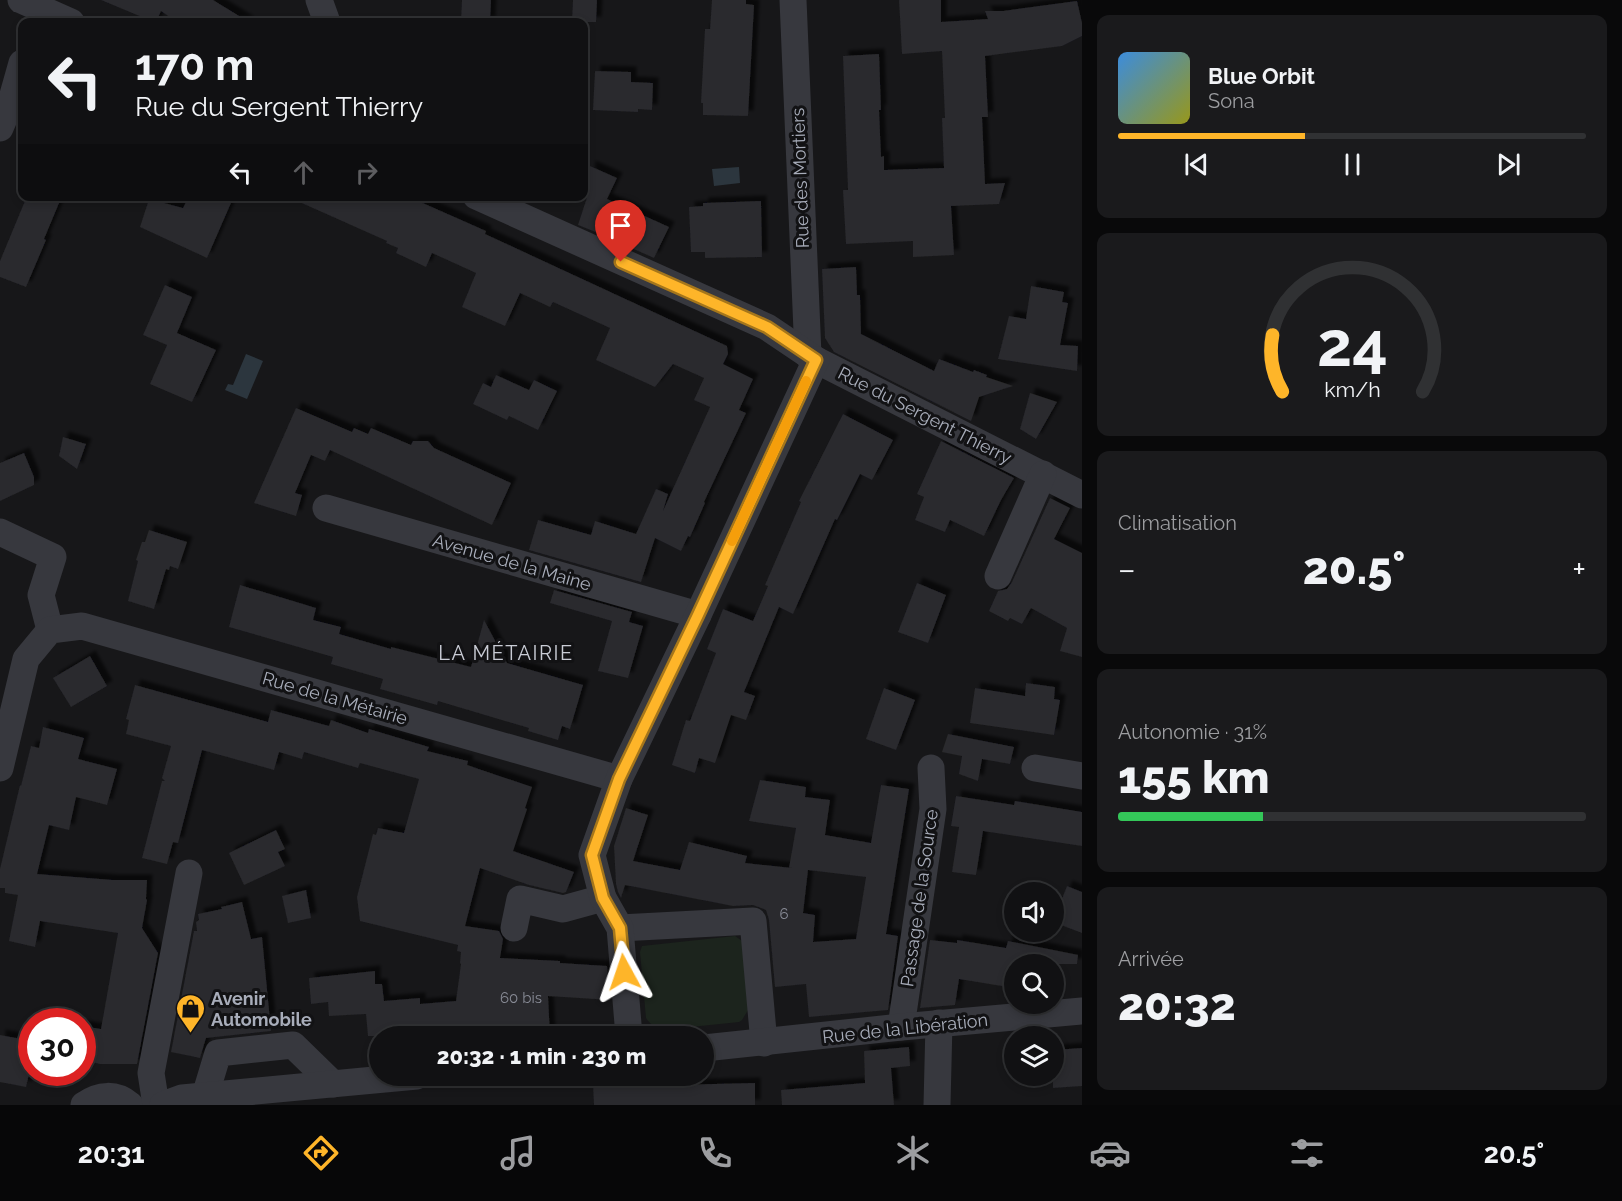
<!DOCTYPE html>
<html lang="fr">
<meta charset="utf-8">
<style>
:root{--surface:#111113;--page:#1a1a1c;--text:#f1f3f6;--muted:#9c9da0;--line:#303133;--accent:#feb529}
body{margin:0;font-family:Raleway,sans-serif;background:var(--page);color:var(--text);height:100vh;display:flex;flex-direction:column;font-size:22px;white-space:nowrap}
*{box-sizing:border-box;margin:0}
p{font-size:20px;color:var(--muted)}
.icon{flex:none;width:33px;height:33px;fill:none;stroke:currentColor;stroke-width:2;stroke-linecap:round;stroke-linejoin:round}
.map{position:relative;flex:1;overflow:hidden}
.sheet{display:flex;flex-direction:column;gap:15px;padding:15px;background:#09090a;width:540px}
.sheet>*{flex:none}
.hud{position:absolute;left:18px;top:18px;width:570px;height:183px;border-radius:12px;box-shadow:0 3px 9px #0003,0 0 0 2px var(--line);background:#111113;color:var(--text);overflow:hidden}
.controls{position:absolute;left:1004px;top:882px;display:grid;gap:12px}
.controls a{display:grid;place-items:center;width:60px;height:60px;border-radius:50%;background:var(--surface);box-shadow:0 3px 9px #0003,0 0 0 2px var(--line);font-size:30px}
.speed{position:absolute;left:18px;top:1008px;display:flex;gap:12px;font-size:30px;font-weight:700;text-align:center}
.speed>*{display:grid;place-content:center;width:78px;height:78px;border-radius:50%;background:var(--surface);box-shadow:0 3px 9px #0003,0 0 0 2px var(--line);line-height:1}
.speed .limit{border:9px solid #d22;background:#fff;color:#111}
.pin{position:absolute;display:grid;place-items:center;width:51px;height:51px;color:#fff;margin:-62px -26px;border-radius:50% 50% 50% 0;rotate:-45deg;box-shadow:0 0 6px #0007}
.pin .icon{rotate:45deg}
.me{position:absolute;width:66px;margin:-33px;rotate:355deg;stroke-linejoin:round;filter:drop-shadow(0 0 4px #0008)}
.turn{display:flex;align-items:center;gap:21px;height:126px;padding:0 18px;font-size:27px}
.turn .icon{width:78px;height:78px;stroke-width:2.5}
.turn b{display:block;font-size:42px;line-height:51px}
.lanes{display:flex;align-items:center;height:57px;padding:0 18px;background:#0003;justify-content:center;gap:30px;direction:ltr}
.lanes .off{opacity:.35}
.big{font-size:45px;font-weight:800;line-height:1.1}
.sheet .widget{flex:1;display:flex;flex-direction:column;justify-content:center;gap:9px;min-width:0;padding:0 21px;border-radius:12px;background:var(--page)}
.sheet .dial{align-items:center;gap:0}
.dial svg{height:156px;overflow:visible;fill:none;stroke:var(--line);stroke-width:7;stroke-linecap:round;text-anchor:middle}
.dial text{fill:var(--text);stroke:none}
.song{display:flex;align-items:center;gap:18px}
.cover{width:72px;height:72px;border-radius:9px;background:linear-gradient(135deg,hsl(210 70% 55%),hsl(60 70% 35%))}
.played{height:6px;border-radius:3px;background:linear-gradient(90deg,var(--accent) 40%,var(--line) 40%)}
.keys{display:flex;justify-content:space-around;direction:ltr}
.heat{display:flex;justify-content:space-between;align-items:center;font-size:33px;direction:ltr}
.charge{height:9px;border-radius:4px;background:linear-gradient(90deg,#34c759 31%,var(--line) 0)}
.trip{position:absolute;left:369px;top:1026px;width:345px;height:60px;border-radius:30px;background:var(--surface);box-shadow:0 3px 9px #0003,0 0 0 2px var(--line);font-weight:800;line-height:60px;text-align:center}
.tabs{display:flex;height:96px;justify-content:space-around;align-items:center;background:#070708;color:var(--muted)}
.tabs .icon{width:42px;height:42px}
.tabs .active{color:var(--accent)}
.tabs b{font-size:27px;color:var(--text)}
main{display:flex;flex:1;min-height:0}
.map>svg:first-child{display:block}
.green{fill:#1c241d}
.water{fill:#2c363e}
.building{fill:#29292d;fill-rule:evenodd;filter:url(#shadow)}
.lines{fill:none;stroke-linecap:round;stroke-linejoin:round}
.minor{stroke:#37383e;stroke-width:27}
.route-casing{stroke:#a5761b;stroke-width:15}
.route{stroke:#feb529;stroke-width:10}
.slow{stroke:#f59e0b;stroke-width:10}
.labels{text-anchor:middle;dominant-baseline:central;stroke-width:6;stroke-linejoin:round;paint-order:stroke}
.number-label{font-size:15px;fill:#888b96}
.street-label{font-size:18px;fill:#a8adba;stroke:#121214}
.poi-label{font-size:18px;font-weight:bold;fill:#a8adba;stroke:#121214;text-anchor:start}
.neighbourhood-label{font-size:20px;letter-spacing:1.5px;fill:#c9ccd5;stroke:#121214}
</style>
<main>
<div class="map">
<svg width="1082" height="1105" viewBox="0 0 1082 1105">
<defs>
<filter id="shadow"><feDropShadow dx="5.5" dy="-5.5" stdDeviation="1.5" flood-color="#0009"/></filter>
</defs>
<rect width="100%" height="100%" fill="#171719"/>
<path class="green" d="M735,936L742,941L748,1010L742,1020L739,1022L662,1030C655,1028 651,1025 646,1018L640,952L642,946Z"/>
<g class="water">
<path d="M739,167L740,183L714,186L712,169Z"/>
<path d="M246,354L263,361L247,399L225,390L228,384L233,385Z"/>
</g>
<g class="building">
<path d="M101,0H213L249,22H177L161,11L156,22H154Z"/>
<path d="M462,0H491L490,22H461Z"/>
<path d="M573,0H597L596,22H572Z"/>
<path d="M712,0H746V4L754,5L748,116L703,115V103H701L705,29H710Z"/>
<path d="M899,0H941V22L988,19L985,11H1003L1077,1L1082,23V36L1062,46L985,56L988,117H982L985,184L1005,183L999,204L951,206L954,255L913,257V241L846,244L843,190H848L843,56L879,54L881,110H879L881,157L884,156V170L944,168L942,118H945L942,51L902,54Z"/>
<path d="M595,71L631,72V82L653,83L652,110L638,109V112L593,110Z"/>
<path d="M590,166L617,178L607,199L669,227L654,258L593,231L605,205L593,231L578,225L589,191Z"/>
<path d="M27,196H62L44,239L46,240L26,287L0,277V261Z"/>
<path d="M189,196H234L207,258L140,227L149,199L183,208Z"/>
<path d="M286,196H407L486,231L485,234L727,346L728,354L723,364L753,379L739,410L746,413L704,502L705,503L690,537L688,536L681,551L655,538L641,582L529,550L538,520L591,535L595,521L636,534L656,489L668,494L663,511L710,407L694,400L704,378L673,364L655,387L596,360L610,328L553,302L550,307L520,293L505,326L462,307L476,273L432,253L426,267L396,253L398,248L386,243L387,241Z"/>
<path d="M761,201L762,257L705,258V252H691L689,207L703,206V203Z"/>
<path d="M856,267L857,295H860L861,334L934,371L939,359L973,372L974,370L987,375L986,377L1013,386L979,397L971,421L834,352L825,338L822,269Z"/>
<path d="M165,285L192,297L177,333L216,350L192,402L150,384L167,345L143,335Z"/>
<path d="M1031,286L1064,292L1062,302L1068,303L1060,345L1078,346L1077,371L998,359L1009,316L1026,319Z"/>
<path d="M496,375L529,390L534,380L557,391L538,430L509,416L507,420L473,404L483,383L491,387Z"/>
<path d="M1030,393L1057,402L1036,439L1020,429Z"/>
<path d="M296,408L352,432L354,428L368,434L371,428L411,445L413,441H428L434,448L511,483L492,525L330,450L325,461L311,455L295,493L302,495L296,516L254,503Z"/>
<path d="M843,414L893,440L872,480L860,474L837,520L835,519L793,614L779,607L744,692L755,696L746,720L731,715L715,763L699,758L695,773L672,765L686,720L690,721L716,653L707,649L723,609L753,621L768,586L765,585L801,502L799,501Z"/>
<path d="M63,437L86,444L77,469L59,456Z"/>
<path d="M941,441L1014,478L1001,500L984,536L950,520L945,532L915,520L924,497L917,494Z"/>
<path d="M24,453L34,477V485L0,501V463Z"/>
<path d="M1050,498L1070,508L1054,539L1082,553V657L1060,651L1067,628L1031,608L1022,624L1010,618L1008,621L989,611L998,591L1007,589L1012,582Z"/>
<path d="M149,530L187,542L178,569L170,566L169,570L166,569L154,609L128,601L138,561L136,560L142,542H145Z"/>
<path d="M917,583L946,595L928,643L898,632Z"/>
<path d="M240,585L316,608L313,620L341,627L339,634L391,649V647L471,667L484,620L507,663L583,685L570,729L562,726L558,740L528,731L529,728L438,701L437,705L380,689L383,679L331,664L333,657L229,627Z"/>
<path d="M554,590L632,612L629,622L643,626L628,678L598,671L612,621L550,603Z"/>
<path d="M90,656L107,686L71,707L53,678Z"/>
<path d="M1026,683L1055,687L1054,699L1060,700L1054,735L970,723L975,688L1025,696Z"/>
<path d="M135,685L268,722L271,710L329,726L331,720L368,733L369,729L429,747L427,751L468,761L467,765L532,787L525,808L527,809L513,851L574,872L566,892L563,893L529,885L480,868L465,926L499,931L503,939L500,958L560,961V963L607,966L610,1000L548,996L550,1036H368L366,1014L329,1016L328,1002L311,1004L309,978L375,971V984H382L384,1001L420,998V1004L456,1001L461,964L460,963L461,952L457,951L458,945L360,921L357,897L373,834L376,835L378,828L404,833L419,779L360,763L358,768L304,752L302,759L279,752L274,770L202,750L178,843L173,842L167,864L142,858L162,781H165L162,778L171,746L126,734L129,720L126,719Z"/>
<path d="M884,688L915,700L896,750L866,739Z"/>
<path d="M43,727L84,738L78,759L117,769L107,805L76,797L69,830L49,825L37,874L113,880H147L146,899L147,900L142,928L158,953L137,1064H100L82,1060V1026L101,1029L118,933L40,921L35,947L9,941L18,895L5,893V888H0V869L20,785L21,786L31,746L39,748Z"/>
<path d="M948,734L1014,747L1010,764L982,759L978,781L959,774L962,756L942,752Z"/>
<path d="M760,780L806,787L805,797L830,800L825,835L871,843L881,785L909,789L886,934L898,936L888,1010L809,1017L806,984L775,987L769,920L766,910L753,905L733,906L625,885L621,898L618,892L616,884L614,846L626,808L648,815L633,861L680,870L689,842L747,856L745,863L792,868H789L796,828L749,821ZM808,870L866,877L856,939L813,942L815,915L803,913Z"/>
<path d="M956,796L1014,805L1015,801L1082,812V846L983,831L976,875L952,872L959,827L951,826Z"/>
<path d="M276,830L285,849L278,852L285,866L244,885L229,853Z"/>
<path d="M1067,886L1082,892V933L1053,922Z"/>
<path d="M306,890L311,918L288,923L282,896Z"/>
<path d="M242,902L251,939L262,937L271,1031L206,1038L200,1058L171,1052L194,931H197L196,922L199,920L198,914L222,909L221,907Z"/>
<path d="M930,940L957,943V940L1006,948L1008,941L1078,955L1077,964H1014V988L959,979L955,1005L920,1008Z"/>
<path d="M0,1035L32,1041V1062L26,1087L0,1082Z"/>
<path d="M909,1047L910,1066L891,1068L894,1105H782L781,1090L865,1083L864,1051Z"/>
<path d="M1082,1048V1086L1053,1088V1050Z"/>
<path d="M630,1079L673,1080L672,1085L755,1083V1105H594L593,1085L630,1083Z"/>
</g>
<g class="lines">
<g class="minor">
<path d="M21,0L71,22"/>
<path d="M319,0L327,22"/>
<path d="M793,0L808,355"/>
<path d="M0,128L11,102L22,63"/>
<path d="M476,196L767,327L816,360L1082,495"/>
<path d="M326,508L698,615"/>
<path d="M0,532L53,557L41,595L50,630"/>
<path d="M998,576L1043,474"/>
<path d="M0,768L26,659L50,630L82,626L619,779"/>
<path d="M1035,768L1082,776"/>
<path d="M514,928L520,899L563,909L603,898"/>
<path d="M620,928L753,921L764,1043"/>
<path d="M901,1027L933,809L931,768"/>
<path d="M629,1036L620,928L603,898L592,855L619,779L698,615L816,360"/>
<path d="M704,1048L901,1027L1082,1011"/>
<path d="M205,1096L218,1053L293,1045L333,1084"/>
<path d="M84,1105C99,1094 116,1093 130,1105"/>
<path d="M156,1105L151,1073L189,873"/>
<path d="M163,1105L182,1098L417,1076"/>
<path d="M937,1105L939,1023"/>
</g>
</g>
<g class="lines">
<defs>
<path id="route" d="M621,262L767,327L816,360L698,615L619,779L592,855L603,898L620,928L624,972"/>
</defs>
<use href="#route" class="route-casing"/>
<use href="#route" class="route"/>
<path class="slow" d="M732,541L806,381"/>
</g>
<defs>
<symbol id="shop-pin" viewBox="-11 -11 22 30"><path d="M0 17L-7.5 6A9.5 9.5 0 1 1 7.5 6Z" fill="#feb529" stroke="#121214"/><path d="M-5-2.5h2.3a2.7 3.5 0 0 1 5.4 0H5L5.5 6h-11ZM-1.5-2.5h3a1.5 2.3 0 0 0-3 0Z" fill="#111"/></symbol>
</defs>
<g fill-rule="evenodd">
<use href="#shop-pin" x="174" y="992" width="33" height="45"/>
</g>
<g class="labels">
<g class="number-label">
<text x="784" y="914">6</text>
<text x="521" y="998">60 bis</text>
</g>
<g class="street-label">
<text transform="translate(800 178) rotate(-92)">Rue des Mortiers</text>
<text transform="translate(925 415) rotate(27)">Rue du Sergent Thierry</text>
<text transform="translate(512 562) rotate(16)">Avenue de la Maine</text>
<text transform="translate(335 698) rotate(16)">Rue de la Métairie</text>
<text transform="translate(919 898) rotate(-82)">Passage de la Source</text>
<text transform="translate(905 1028) rotate(-6)">Rue de la Libération</text>
</g>
<g class="poi-label">
<text x="211" y="998">Avenir<tspan x="211" dy="21">Automobile</tspan></text>
</g>
<g class="neighbourhood-label">
<text x="506" y="653">LA MÉTAIRIE</text>
</g>
</g>
</svg>
<div class="controls">
<a><svg class="icon" aria-label="sound" viewBox="0 0 24 24"><path d="M4 9h4l5-4v14l-5-4H4zM17 9q2 3 0 6"/></svg></a>
<a><svg class="icon" aria-label="search" viewBox="0 0 24 24"><circle cx="10" cy="10" r="6"/><path d="M15 15l6 6"/></svg></a>
<a><svg class="icon" aria-label="layers" viewBox="0 0 24 24"><path d="M12 4l9 5-9 5-9-5zM3 14l9 5 9-5"/></svg></a>
</div>
<div class="speed"><div class="limit">30</div></div>
<div class="pin" style="left:621px;top:262px;background:#d93025"><svg class="icon" aria-label="arrive" viewBox="0 0 24 24"><path d="M6 21V4h12l-3 4 3 4H6"/></svg></div>
<svg class="me" style="left:624px;top:972px" viewBox="-20 -20 40 40"><path d="M0-17L14 15 0 8-14 15z" fill="#feb529" stroke="#fff" stroke-width="4"/></svg>
<div class="trip">20:32 · 1 min · 230 m</div>
<div class="hud">
<div class="turn"><svg class="icon" aria-label="left" viewBox="0 0 24 24"><path d="M17 20v-9H6M10 6l-5 5 5 5"/></svg><div><b>170 m</b>Rue du Sergent Thierry</div></div>
<div class="lanes"><svg class="icon" aria-label="left" viewBox="0 0 24 24"><path d="M17 20v-9H6M10 6l-5 5 5 5"/></svg><svg class="icon off" aria-label="ahead" viewBox="0 0 24 24"><path d="M12 20V5M6 11l6-6 6 6"/></svg><svg class="icon off" aria-label="right" viewBox="0 0 24 24"><path d="M7 20v-9h11M14 6l5 5-5 5"/></svg></div>
</div>
</div>
<section class="sheet">
<div class="widget">
<div class="song"><i class="cover"></i><div><b>Blue Orbit</b><p>Sona</p></div></div>
<div class="played"></div>
<div class="keys"><svg class="icon" aria-label="previous" viewBox="0 0 24 24"><path d="M18 5L8 12l10 7zM5 5v14"/></svg><svg class="icon" aria-label="pause" viewBox="0 0 24 24"><path d="M8 5v14M16 5v14"/></svg><svg class="icon" aria-label="next" viewBox="0 0 24 24"><path d="M6 5l10 7-10 7zM19 5v14"/></svg></div>
</div>
<div class="widget dial"><svg viewBox="0 0 100 80">
<path d="M14 69A42 42 0 1 1 86 69"/>
<path d="M14 69A42 42 0 0 1 9 40" stroke="#feb529"/>
<text x="50" y="56" font-size="32" font-weight="700">24</text>
<text x="50" y="72" font-size="11">km/h</text>
</svg></div>
<div class="widget"><p>Climatisation</p>
<div class="heat"><a>−</a><b class="big">20.5°</b><a>+</a></div>
</div>
<div class="widget"><p>Autonomie · 31%</p><b class="big">155 km</b><div class="charge"></div></div>
<div class="widget"><p>Arrivée</p><b class="big">20:32</b></div>
</section>
</main>
<nav class="tabs">
<b>20:31</b>
<svg class="icon active" aria-label="directions" viewBox="0 0 24 24"><path d="M12 3l9 9-9 9-9-9zM9 14v-3h6M13 9l2 2-2 2"/></svg>
<svg class="icon" aria-label="music" viewBox="0 0 24 24"><path d="M9 18V5l10-2v13"/><circle cx="6" cy="18" r="3"/><circle cx="16" cy="16" r="3"/></svg>
<svg class="icon" aria-label="phone" viewBox="0 0 24 24"><path d="M5 4h4l2 5-3 2q2 4 5 5l2-3 5 2v4C11 20 4 13 5 4z"/></svg>
<svg class="icon" aria-label="climate" viewBox="0 0 24 24"><path d="M12 3v18M4 7l16 10M4 17L20 7"/></svg>
<svg class="icon" aria-label="car" viewBox="0 0 24 24"><path d="M5 17H2v-5l4-1 3-4h7l3 4 3 1v5h-3M9 17h6M6 11h13"/><circle cx="7" cy="17" r="2"/><circle cx="17" cy="17" r="2"/></svg>
<svg class="icon" aria-label="filters" viewBox="0 0 24 24"><path d="M4 7h16M4 17h16"/><circle cx="9" cy="7" r="2"/><circle cx="15" cy="17" r="2"/></svg>
<b>20.5°</b>
</nav>
